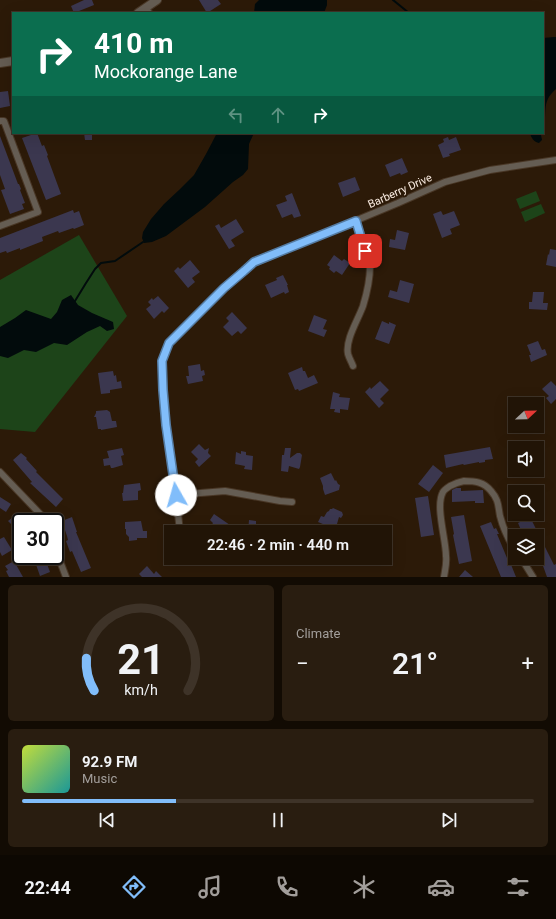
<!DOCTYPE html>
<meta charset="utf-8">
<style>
:root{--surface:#211406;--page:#291d10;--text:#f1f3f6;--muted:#a29e9b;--line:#3e3328;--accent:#81bdfa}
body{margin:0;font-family:Roboto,sans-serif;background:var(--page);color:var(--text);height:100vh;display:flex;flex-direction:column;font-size:15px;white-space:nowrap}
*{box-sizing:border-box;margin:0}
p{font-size:13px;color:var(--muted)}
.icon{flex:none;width:22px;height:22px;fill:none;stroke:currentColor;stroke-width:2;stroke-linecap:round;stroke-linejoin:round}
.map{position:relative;height:577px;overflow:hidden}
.panel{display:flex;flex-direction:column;gap:8px;padding:8px;background:#120b03;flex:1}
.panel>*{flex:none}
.guide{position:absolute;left:12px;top:12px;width:532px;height:122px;border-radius:0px;box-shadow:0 4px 16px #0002,0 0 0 1px var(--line);background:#0b6e4f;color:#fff;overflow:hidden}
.needle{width:26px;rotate:68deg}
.buttons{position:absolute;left:508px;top:397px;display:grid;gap:8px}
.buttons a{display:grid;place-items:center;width:36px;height:36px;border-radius:0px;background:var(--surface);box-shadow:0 4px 16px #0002,0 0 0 1px var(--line);font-size:20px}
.speed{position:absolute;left:12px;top:513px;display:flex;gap:8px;font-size:20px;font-weight:700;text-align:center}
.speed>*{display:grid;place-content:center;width:52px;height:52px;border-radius:50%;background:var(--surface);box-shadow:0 4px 16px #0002,0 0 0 1px var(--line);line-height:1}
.speed .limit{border:2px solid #111;border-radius:6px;background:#fff;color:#111}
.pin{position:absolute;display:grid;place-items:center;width:34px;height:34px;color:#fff;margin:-17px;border-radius:8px;box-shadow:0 2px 6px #0006}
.me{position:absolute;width:44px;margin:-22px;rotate:353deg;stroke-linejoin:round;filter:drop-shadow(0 0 3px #0008)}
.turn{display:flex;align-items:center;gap:14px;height:84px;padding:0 16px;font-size:18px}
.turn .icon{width:52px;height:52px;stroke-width:2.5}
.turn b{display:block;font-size:28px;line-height:34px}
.lanes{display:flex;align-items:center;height:38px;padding:0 16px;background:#0003;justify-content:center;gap:20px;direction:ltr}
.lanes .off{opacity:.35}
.big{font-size:30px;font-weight:600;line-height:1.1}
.panel .tile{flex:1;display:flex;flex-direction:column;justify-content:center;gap:6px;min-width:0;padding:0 14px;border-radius:6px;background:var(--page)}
.panel .dial{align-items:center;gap:0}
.dial svg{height:104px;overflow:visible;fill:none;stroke:var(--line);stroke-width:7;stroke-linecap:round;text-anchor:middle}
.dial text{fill:var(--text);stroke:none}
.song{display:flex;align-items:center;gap:12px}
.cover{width:48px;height:48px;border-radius:6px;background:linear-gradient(135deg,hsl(70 70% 55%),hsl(180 70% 35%))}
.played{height:4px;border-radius:2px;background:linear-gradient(90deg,var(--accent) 30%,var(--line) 30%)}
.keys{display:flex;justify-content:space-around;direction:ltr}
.heat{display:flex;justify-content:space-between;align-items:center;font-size:22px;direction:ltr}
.panel .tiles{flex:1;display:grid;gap:8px;grid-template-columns:1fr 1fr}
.tile:last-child{grid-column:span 2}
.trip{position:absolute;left:164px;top:525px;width:228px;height:40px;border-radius:0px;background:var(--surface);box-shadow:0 4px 16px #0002,0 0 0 1px var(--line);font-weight:600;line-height:40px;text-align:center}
.dock{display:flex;height:64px;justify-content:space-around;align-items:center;background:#0d0802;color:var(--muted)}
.dock .icon{width:28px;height:28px}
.dock .selected{color:var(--accent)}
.dock b{font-size:18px;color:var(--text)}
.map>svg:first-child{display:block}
.green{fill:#1d4419}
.water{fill:#020b0c}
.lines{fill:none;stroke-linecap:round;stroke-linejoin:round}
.stream{stroke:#020b0c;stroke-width:2}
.building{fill:#3b374f}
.service-casing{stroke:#493726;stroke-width:5}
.minor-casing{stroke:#493726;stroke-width:8}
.tertiary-casing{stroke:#493726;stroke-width:10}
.service{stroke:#655d53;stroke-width:3}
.minor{stroke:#655d53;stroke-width:6}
.tertiary{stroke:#655d53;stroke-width:8}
.route-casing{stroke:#547ba2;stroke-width:10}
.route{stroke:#81bdfa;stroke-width:7}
.labels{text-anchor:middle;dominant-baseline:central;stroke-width:4;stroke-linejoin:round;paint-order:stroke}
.street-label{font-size:11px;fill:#f9ebe0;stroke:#2c1a08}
</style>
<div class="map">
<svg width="556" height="577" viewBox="0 0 556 577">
<rect width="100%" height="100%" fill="#2c1a08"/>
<g class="green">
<path d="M536,191L540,201L520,209L516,199Z"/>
<path d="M541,204L545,213L525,222L521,212Z"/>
<path d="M79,235L127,316L35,432L0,429V280Z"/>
</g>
<g class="water">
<path d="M259,0H327V5L324,13H254L255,4Z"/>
<path d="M554,37H556V89C542,101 547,110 544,126L543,127V38Z"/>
<path d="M217,133H254L249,144L248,169L243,175L233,182L205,207L166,236L152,242L144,243L142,238L143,232L151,219L164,204L179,190L194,175L206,154Z"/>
<path d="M530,133H537L541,135L542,140L539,143C534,142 531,138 530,133Z"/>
<path d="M71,295L78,305L92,313L113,322L114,329L107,331L100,326L87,332L67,345L54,343L36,352L24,350L8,358L0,356V327L15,318L26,310L51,319L57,312L62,300Z"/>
</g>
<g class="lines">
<g class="stream">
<path d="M393,0L409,13"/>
<path d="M75,301L86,283L95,269L101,263L115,261L143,242"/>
</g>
</g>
<g class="building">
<path d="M84,0H92L94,5L74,13L71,6Z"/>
<path d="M199,0H218L221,4L207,13Z"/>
<path d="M8,91L10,106L0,108V92Z"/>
<path d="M37,133L42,146L44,145L48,155L47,156L61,194L46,200L22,138Z"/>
<path d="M84,133H92V140H85Z"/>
<path d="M0,136L18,184H19L21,189L20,190L25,203L22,204L24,209L10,214L1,190L5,189L0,175Z"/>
<path d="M448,137L449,140L456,137L461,150L449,154L450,156L443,158L438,145L444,142L443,139Z"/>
<path d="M402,158L408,172L401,175L400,173L390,177L385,165Z"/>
<path d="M355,177L360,190L343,197L338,183Z"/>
<path d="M292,193L301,216L294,218L292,214L282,218L276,205L287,201L285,196Z"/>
<path d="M73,210L74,213L79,211L84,225L74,229L73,228L59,233L58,231L42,237L43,241L20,250V248L7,253L6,251L0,253V238Z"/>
<path d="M441,211L443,215L454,211L460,225L450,229L452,234L442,238L433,214Z"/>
<path d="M236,219L244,232L231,240L235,246L229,249L215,226L219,224L221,228Z"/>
<path d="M397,230L409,233L405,250L389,247L390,239L395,240Z"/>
<path d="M550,249L556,250V267L546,265L548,254L549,255Z"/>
<path d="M334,255L342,261L344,259L350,263L342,275L336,271L334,273L329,269L330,267L327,265Z"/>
<path d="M190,260L200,272L192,278L195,282L188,288L174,271L178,267L180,269Z"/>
<path d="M283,275L288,285H287L289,292L285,294L284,292L271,298L265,285L277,280L276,278Z"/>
<path d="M400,280L414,284L409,303L388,297L390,290L397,292Z"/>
<path d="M533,292H544L543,303H548L547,310L529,309V302H532Z"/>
<path d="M158,296L169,308L164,313L162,311L154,319L146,309L151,305L148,302L152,298L153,300Z"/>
<path d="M232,312L247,328L241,334L238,331L232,336L223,327L229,321L226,318Z"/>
<path d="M314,315L327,320L323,329L327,330L324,337L308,331Z"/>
<path d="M382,321L389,324V322L396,325L389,344L375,339Z"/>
<path d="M538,341L542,350L545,349L547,355L531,362L529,355H531L527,345Z"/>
<path d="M200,364L201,371L204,370L205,375L202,376L203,381L188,384L186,376H189L188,366Z"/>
<path d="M302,367L303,371H305L308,378L314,375L318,383L299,391L298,389L295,390L288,373Z"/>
<path d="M113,371L114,376L116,375L117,382L121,381L122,388L110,390V393L101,394L98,373Z"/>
<path d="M380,381L389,390L380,399L384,403L379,408L365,392L370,387L371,389Z"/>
<path d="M551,381L556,386V399L551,404L546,398L549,396L542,389Z"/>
<path d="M333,392L340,394L339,397L350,398L348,410L340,409V413L334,412L335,409H330Z"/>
<path d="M107,410L110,412L112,421H116L117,427L101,430V429H98L96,417H94L96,413V411Z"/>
<path d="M199,444L205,450L209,448L208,453L211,456L199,467L195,462L198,459L191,452Z"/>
<path d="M490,447L493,459L485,460V462L479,463V462L464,465L463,464L446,468L444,455Z"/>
<path d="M122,448L124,455L121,456L123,465L113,468H111L110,465L104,466L103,459L109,458L107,451Z"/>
<path d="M285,448H291L290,458L297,453H300L302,455L300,467L299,469L289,466L288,472L281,471L282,455H284Z"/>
<path d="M241,451L246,452V455L253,456L252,470L244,469L245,466L235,464L236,452L241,454Z"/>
<path d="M21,453L27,458L26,459L37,471L36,472L63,499L56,507L30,483L32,482L13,460Z"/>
<path d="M433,465L443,473L429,492L418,484Z"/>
<path d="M331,473L335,481L336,480L338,484L340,485L339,490L325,495L323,489V486L320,478Z"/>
<path d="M140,483L141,490L138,491V500L123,501L122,493H123L124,485Z"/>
<path d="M456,488H461V491L483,490L484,503H475V501L452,502V490Z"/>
<path d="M428,496L434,535L421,537L415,498Z"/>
<path d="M0,497L11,504L6,512L0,508Z"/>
<path d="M333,508L342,512L343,515L341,518L339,517L337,524L338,526L337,528L331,526L330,527L318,522L321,516L324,517L327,512L329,511L330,509H332Z"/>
<path d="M17,514L21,519V534L8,521Z"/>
<path d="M214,514L230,525L227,532H207L213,523L210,520Z"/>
<path d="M464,515L472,561L459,564L456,550L453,535L454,534L451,517Z"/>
<path d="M72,517L77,532H76L91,568L81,572L72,551L70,552L66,541L68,540L67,536L62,521Z"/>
<path d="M530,517L554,565L556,564V577H547L542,563L539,565L537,560V536H524L521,530L518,523Z"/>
<path d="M249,520L256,521V527L270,529V532H248Z"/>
<path d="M141,521L143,531H147V538H137V540L129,541V537L126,534V529H125V522Z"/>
<path d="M491,522L494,529L496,528L499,534H497L507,558L508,557L516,577H501L480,526Z"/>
<path d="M4,537L12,550L2,556L0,552V539Z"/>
<path d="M33,556H44L50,572L40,576Z"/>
<path d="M14,561L23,577H9L6,571L8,570L5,566Z"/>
<path d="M147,566L154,574L156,571L162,577H142L139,574Z"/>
<path d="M465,570L473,577H459Z"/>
</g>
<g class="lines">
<defs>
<path id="service" d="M147,7L151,13"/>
<g id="minor">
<path d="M0,121H4L38,212L0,226"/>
<path d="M353,366C352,363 349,358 348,354C345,340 358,320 363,306C367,293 370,280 370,266L356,221"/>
<path d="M0,472L42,516L45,522"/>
<path d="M176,495L225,491L280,501L292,502"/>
<path d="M180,532L176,495L166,425L163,390L162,361L169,343L224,288L243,271L254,263L398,203L445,182L490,170L556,160"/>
<path d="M55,548L66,577"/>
<path d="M521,558L533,577"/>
<path d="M444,577C445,570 447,563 446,556C446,539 435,506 443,492C444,490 447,488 450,486C454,484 459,482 464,481C475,481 484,482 491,491C499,500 498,506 500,516C503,528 508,539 515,550"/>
</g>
<g id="tertiary">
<path d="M138,13L157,0"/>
<path d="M0,63L13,61"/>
</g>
</defs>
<use href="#service" class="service-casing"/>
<use href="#minor" class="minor-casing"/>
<use href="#tertiary" class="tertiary-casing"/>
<use href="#service" class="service"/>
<use href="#minor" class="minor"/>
<use href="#tertiary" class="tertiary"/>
</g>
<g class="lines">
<defs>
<path id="route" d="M176,495L166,425L163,390L162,361L169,343L224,288L244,271L254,262L356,221L365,251"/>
</defs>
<use href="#route" class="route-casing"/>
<use href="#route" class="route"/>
</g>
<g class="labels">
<g class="street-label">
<text transform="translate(400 191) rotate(-24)">Barberry Drive</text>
</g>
</g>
</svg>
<div class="buttons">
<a><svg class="needle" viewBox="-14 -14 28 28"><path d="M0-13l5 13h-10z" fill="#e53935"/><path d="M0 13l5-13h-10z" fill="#a29e9b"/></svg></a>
<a><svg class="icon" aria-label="sound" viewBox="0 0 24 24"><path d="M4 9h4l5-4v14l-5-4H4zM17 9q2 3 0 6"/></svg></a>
<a><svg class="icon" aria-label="search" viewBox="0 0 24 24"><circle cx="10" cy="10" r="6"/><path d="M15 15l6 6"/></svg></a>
<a><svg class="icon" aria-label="layers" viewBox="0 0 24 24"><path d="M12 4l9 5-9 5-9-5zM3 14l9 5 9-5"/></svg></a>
</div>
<div class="speed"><div class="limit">30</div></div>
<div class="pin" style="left:365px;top:251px;background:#d93025"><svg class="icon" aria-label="arrive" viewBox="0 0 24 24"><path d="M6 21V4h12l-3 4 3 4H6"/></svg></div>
<svg class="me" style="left:176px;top:495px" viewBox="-20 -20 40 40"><circle r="19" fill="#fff"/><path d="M0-13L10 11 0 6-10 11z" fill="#81bdfa"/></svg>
<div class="trip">22:46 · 2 min · 440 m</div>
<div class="guide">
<div class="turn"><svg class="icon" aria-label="right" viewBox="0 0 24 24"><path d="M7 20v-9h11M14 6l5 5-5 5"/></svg><div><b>410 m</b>Mockorange Lane</div></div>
<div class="lanes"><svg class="icon off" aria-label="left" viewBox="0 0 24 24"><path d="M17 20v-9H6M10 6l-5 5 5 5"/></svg><svg class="icon off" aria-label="ahead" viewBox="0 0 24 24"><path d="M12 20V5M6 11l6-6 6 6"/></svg><svg class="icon" aria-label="right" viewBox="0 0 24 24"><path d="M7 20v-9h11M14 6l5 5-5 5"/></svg></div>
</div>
</div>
<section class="panel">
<div class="tiles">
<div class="tile dial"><svg viewBox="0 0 100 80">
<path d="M14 69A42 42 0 1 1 86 69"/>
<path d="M14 69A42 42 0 0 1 8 44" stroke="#81bdfa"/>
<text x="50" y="56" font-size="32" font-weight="700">21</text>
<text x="50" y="72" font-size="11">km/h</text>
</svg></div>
<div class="tile"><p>Climate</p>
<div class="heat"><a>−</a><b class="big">21°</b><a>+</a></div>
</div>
<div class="tile">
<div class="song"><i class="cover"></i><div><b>92.9 FM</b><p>Music</p></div></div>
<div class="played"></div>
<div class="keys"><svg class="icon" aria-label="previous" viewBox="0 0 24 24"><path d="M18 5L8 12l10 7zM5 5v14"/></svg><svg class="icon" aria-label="pause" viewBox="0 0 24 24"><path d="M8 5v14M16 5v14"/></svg><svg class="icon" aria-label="next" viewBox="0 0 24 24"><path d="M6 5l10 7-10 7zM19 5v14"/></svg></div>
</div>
</div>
</section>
<nav class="dock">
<b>22:44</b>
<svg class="icon selected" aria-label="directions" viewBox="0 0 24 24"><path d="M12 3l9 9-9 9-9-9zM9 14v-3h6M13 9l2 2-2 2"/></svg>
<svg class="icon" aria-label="music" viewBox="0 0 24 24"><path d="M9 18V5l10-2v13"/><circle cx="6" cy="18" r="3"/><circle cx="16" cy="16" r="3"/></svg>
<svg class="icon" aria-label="phone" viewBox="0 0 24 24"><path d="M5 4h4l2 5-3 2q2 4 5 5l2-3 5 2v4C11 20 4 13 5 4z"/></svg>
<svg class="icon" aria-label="climate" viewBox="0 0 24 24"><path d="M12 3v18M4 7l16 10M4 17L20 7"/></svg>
<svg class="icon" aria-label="car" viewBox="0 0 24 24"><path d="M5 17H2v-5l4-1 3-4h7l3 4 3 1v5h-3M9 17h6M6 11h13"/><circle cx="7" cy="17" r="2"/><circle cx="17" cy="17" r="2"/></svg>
<svg class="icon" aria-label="filters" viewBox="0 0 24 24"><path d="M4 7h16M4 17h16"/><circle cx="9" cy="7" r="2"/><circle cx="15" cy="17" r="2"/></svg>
</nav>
